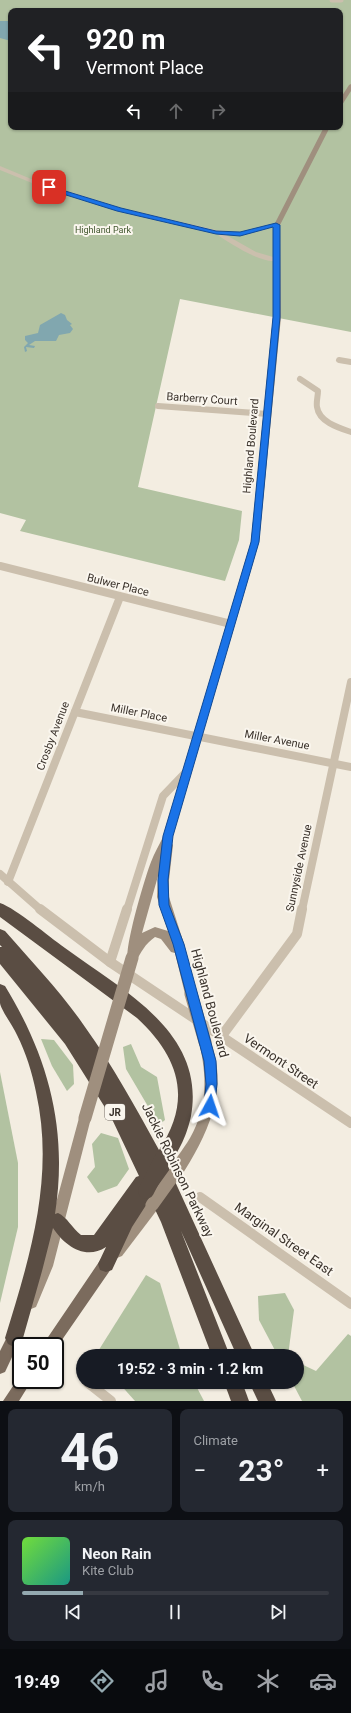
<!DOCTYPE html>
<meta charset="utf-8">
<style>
:root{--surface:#171b24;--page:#242831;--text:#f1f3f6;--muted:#9ea1a6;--line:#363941;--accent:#94a9b0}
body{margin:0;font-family:Roboto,sans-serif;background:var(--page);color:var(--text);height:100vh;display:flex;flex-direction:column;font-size:15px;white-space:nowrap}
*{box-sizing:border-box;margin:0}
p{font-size:13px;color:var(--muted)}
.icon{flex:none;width:22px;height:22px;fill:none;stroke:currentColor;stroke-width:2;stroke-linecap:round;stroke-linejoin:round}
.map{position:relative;height:1401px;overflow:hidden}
.side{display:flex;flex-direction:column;gap:8px;padding:8px;background:#0d0f14;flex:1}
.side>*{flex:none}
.guide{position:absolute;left:8px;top:8px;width:335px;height:122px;border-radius:8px;box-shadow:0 1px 3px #0004;background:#202124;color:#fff;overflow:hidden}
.speed{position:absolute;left:12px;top:1337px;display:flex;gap:8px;font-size:20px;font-weight:700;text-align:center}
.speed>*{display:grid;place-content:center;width:52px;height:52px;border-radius:50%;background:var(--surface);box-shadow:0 1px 3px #0004;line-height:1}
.speed .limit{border:2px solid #111;border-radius:6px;background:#fff;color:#111}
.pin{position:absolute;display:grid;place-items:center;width:34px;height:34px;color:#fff;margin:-17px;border-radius:8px;box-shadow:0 2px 6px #0006}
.me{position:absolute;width:44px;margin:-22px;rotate:5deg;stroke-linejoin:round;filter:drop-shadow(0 0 3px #0008)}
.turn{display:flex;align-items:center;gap:14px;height:84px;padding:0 12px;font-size:18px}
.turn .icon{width:52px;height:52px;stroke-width:2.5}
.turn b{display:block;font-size:28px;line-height:34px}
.lanes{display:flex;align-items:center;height:38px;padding:0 12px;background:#0003;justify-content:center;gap:20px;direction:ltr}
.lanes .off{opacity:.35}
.big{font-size:30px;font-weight:700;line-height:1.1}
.side .card{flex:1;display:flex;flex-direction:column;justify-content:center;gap:6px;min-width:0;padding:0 14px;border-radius:8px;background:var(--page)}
.side .dial{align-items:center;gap:0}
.dial b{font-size:52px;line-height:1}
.song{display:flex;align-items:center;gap:12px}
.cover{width:48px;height:48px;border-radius:6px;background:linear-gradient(135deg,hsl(100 70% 55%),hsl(170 70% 35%))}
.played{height:4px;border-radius:2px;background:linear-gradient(90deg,var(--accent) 20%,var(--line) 20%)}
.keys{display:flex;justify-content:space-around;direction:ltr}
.heat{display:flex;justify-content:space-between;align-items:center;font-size:22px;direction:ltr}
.side .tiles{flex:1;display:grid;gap:8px;grid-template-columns:1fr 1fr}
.card:last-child{grid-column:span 2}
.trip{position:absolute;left:76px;top:1349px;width:228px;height:40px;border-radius:20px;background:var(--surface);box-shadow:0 1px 3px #0004;font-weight:700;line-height:40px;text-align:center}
.dock{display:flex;height:64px;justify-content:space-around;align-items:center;background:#090b0e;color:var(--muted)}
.dock .icon{width:28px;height:28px}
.dock .selected{color:var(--accent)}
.dock b{font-size:18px;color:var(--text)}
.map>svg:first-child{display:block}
.green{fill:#b2c2a1;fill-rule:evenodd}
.water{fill:#81a7af}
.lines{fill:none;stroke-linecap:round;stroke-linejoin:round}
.minor-far3{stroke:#cbbfad;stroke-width:5}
.minor-far2{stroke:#cbbfad;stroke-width:6}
.minor-far1{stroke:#cbbfad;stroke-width:8}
.minor{stroke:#cbbfad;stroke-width:10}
.tertiary{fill:#cbbfad;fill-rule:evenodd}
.secondary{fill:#9f8f7e;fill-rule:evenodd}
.primary{fill:#7b6b5d;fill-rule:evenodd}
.motorway{fill:#5a4d43;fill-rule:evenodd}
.secondary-bridge{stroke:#9f8f7e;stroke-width:13}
.motorway-bridge{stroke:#5a4d43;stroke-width:16}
.route{fill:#1a73e8;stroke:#114b97}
.labels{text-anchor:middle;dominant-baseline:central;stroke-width:4;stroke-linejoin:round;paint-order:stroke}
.far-park-label{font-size:9px;fill:#435830;stroke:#faf6ee}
.shield{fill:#faf6ee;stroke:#746d66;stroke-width:1}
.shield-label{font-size:10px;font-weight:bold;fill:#3a322b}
.street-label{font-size:11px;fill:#3a322b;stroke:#faf6ee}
.near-street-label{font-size:13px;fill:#3a322b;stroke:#faf6ee}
</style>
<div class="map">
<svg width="351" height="1401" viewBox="0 0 351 1401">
<rect width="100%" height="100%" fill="#f3ede1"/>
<g class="green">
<path d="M0,0H351V332L180,299L138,487L242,511L239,540L225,581L20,531L26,520L0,513ZM11,11H340V127H11Z"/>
<path d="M41,1039L54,1040L73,1065L74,1084L67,1091L52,1066Z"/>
<path d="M131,1044L141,1067L157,1077L165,1120L159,1125L126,1069L123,1047Z"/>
<path d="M0,1072L18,1163V1227L0,1303Z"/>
<path d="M101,1133L118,1138L129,1169L117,1186L98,1193L87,1177L95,1167L92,1144Z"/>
<path d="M146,1275L160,1283L182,1356H95Z"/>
<path d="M285,1293L294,1310L288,1356H278L259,1320L258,1296Z"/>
<path d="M348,1334L351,1336V1401H302L292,1382H297V1362L316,1371Z"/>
<path d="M118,1382H194L204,1401H135Z"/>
</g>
<g class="water">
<path d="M0,21H11V41L0,38Z"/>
<path d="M61,313L65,315L67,320L72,324L70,325L73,329L70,333L59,335L56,341H35L29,345L35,346L34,348L26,347L27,351L25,352L24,347L28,343L25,340V336L38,333L40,325Z"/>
</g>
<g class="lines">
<path class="minor-far3" d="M332,0H341"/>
<g class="minor-far2">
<path d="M339,360L351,362"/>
<path d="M300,379L318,391C318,396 316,402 317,407C319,422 339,428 351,432"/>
<path d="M158,406L268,414"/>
</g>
<g class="minor-far1">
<path d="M0,566L231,624"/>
<path d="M75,712L351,767"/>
<path d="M0,874L41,910"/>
<path d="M8,882L120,597"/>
<path d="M127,910L163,796L187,771"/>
<path d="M302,910L351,682"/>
</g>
<g class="minor">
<path d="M40,909L110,962L351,1123"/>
<path d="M110,962L127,909"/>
<path d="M221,1037L297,934L302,909"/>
<path d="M200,1197L351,1304"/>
<path d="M87,1382L111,1401"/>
</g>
<path class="tertiary" d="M0,166L36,181L121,208L216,230L240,232L279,224V226L240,236L226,235L256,252L280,259C267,268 230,243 219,236L218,234L117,211L32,183L0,170Z"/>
<g class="secondary">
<path d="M351,84V91L342,105L340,106V99L349,85Z"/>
<path d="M324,127H330L280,225L281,317L259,542L171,842L173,845L169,880V897L184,944L197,994L195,998L191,1000L187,998L185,994L175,953L171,952L161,939L155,937C145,944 141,952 136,962L132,963L128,962C123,951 145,877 151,862C154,854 159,845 163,837L251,542L273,317L274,225ZM158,876L157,897L168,931L155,927L142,933Z"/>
<path d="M205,1036L209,1038C231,1088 207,1136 180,1178L175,1180L170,1178L168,1173C173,1161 183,1150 190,1138C208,1107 207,1076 199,1042L201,1038Z"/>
<path d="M85,1112L90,1114L91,1118L53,1266L36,1307L31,1309L26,1307L24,1302L39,1266L79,1118L80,1114Z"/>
<path d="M152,1198L157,1200L159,1205L157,1210L122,1256L117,1258L112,1256L110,1251L112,1246L147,1200Z"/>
</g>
<g class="primary">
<path d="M106,1257L111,1259L113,1264L111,1269L55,1350V1346H42L101,1259Z"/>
<path d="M14,1331L19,1333L21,1338L5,1372L0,1374V1351L9,1333Z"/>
<path d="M21,1374V1380H32L19,1401H3Z"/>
</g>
<g class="motorway">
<path d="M0,903C17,909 48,936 65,948C122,990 206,1032 191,1116C188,1131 179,1155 167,1164L255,1356H237L181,1231L230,1356H212L161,1222L150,1199L132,1227L112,1270L106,1272L100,1270L98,1264L106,1247C85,1261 64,1245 53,1228L42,1271L23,1338L20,1344L14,1347L8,1344L5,1338C30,1257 55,1177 36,1092C32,1072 26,1053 17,1035C13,1026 1,1010 0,1003C0,997 0,990 0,984L5,986C49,1058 68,1130 55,1214L58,1213C67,1217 72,1228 81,1235H94L136,1177L139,1176L111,1117L65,1044L0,964V947H2L0,945V929L5,931C32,962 62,993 85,1027C113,1066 136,1108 159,1150C193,1099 179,1057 137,1018L0,917Z"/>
<path d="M224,1382H242L249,1401H231Z"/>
<path d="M249,1382H267L276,1401H258Z"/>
</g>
<g class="secondary-bridge">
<path d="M191,994L205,1042"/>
<path d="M85,1118L132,958"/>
<path d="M152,1205L175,1173"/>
</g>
<path class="motorway-bridge" d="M146,1191L163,1158"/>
</g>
<path class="route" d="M49,186L121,208L216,231L240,232L276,223L280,225V317L259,542L173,836L168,880L169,905L184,944L216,1061L217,1084L214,1111L210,1112L206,1111L204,1106L206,1084L204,1061L173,944L159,905L158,880L163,836L251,542L273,317V227L240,236L216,234L117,211L47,189L46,187Z"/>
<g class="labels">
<g class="far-park-label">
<text x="103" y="230">Highland Park</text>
</g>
<rect class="shield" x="105" y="1104" width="20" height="16" rx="3"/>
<g class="shield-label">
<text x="115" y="1112">JR</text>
</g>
<g class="street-label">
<text transform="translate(202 399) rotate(4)">Barberry Court</text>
<text transform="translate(251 446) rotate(-85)">Highland Boulevard</text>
<text transform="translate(118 585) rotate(14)">Bulwer Place</text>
<text transform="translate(139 713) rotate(11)">Miller Place</text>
<text transform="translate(53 736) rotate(-69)">Crosby Avenue</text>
<text transform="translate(277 740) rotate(11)">Miller Avenue</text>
<text transform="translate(299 868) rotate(-78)">Sunnyside Avenue</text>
</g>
<g class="near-street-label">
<text transform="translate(210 1003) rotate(75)">Highland Boulevard</text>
<text transform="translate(281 1061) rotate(34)">Vermont Street</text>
<text transform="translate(178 1170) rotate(64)">Jackie Robinson Parkway</text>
<text transform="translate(284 1239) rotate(35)">Marginal Street East</text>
</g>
</g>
</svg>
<div class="speed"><div class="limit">50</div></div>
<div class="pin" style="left:49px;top:187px;background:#d93025"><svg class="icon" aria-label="arrive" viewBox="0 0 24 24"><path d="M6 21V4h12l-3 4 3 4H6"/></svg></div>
<svg class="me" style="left:210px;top:1106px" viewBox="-20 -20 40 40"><path d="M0-17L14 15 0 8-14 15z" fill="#1a73e8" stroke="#fff" stroke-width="4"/></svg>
<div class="trip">19:52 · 3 min · 1.2 km</div>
<div class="guide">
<div class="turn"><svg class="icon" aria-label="left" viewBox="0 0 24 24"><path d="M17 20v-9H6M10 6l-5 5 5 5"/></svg><div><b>920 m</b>Vermont Place</div></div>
<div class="lanes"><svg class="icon" aria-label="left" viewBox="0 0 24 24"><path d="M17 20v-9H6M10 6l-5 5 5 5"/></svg><svg class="icon off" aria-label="ahead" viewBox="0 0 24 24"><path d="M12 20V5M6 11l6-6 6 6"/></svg><svg class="icon off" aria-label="right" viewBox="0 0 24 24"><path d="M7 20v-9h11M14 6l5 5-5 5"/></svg></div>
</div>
</div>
<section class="side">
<div class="tiles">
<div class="card dial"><b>46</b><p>km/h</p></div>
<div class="card"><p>Climate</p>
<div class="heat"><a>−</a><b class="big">23°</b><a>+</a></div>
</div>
<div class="card">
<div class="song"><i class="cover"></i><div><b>Neon Rain</b><p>Kite Club</p></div></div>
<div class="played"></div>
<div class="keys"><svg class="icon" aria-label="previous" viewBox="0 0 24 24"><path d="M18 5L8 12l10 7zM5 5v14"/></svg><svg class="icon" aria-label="pause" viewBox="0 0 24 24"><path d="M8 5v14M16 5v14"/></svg><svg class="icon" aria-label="next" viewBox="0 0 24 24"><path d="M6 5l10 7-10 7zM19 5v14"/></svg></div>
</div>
</div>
</section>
<nav class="dock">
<b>19:49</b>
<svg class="icon selected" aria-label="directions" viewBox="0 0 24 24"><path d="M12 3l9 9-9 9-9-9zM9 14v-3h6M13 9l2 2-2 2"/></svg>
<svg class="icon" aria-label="music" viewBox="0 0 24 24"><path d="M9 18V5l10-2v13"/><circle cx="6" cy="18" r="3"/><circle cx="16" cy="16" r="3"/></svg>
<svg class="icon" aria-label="phone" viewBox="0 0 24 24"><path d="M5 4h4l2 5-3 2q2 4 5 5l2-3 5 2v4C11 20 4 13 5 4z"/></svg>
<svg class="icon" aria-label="climate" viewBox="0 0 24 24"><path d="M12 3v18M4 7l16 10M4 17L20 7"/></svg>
<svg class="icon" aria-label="car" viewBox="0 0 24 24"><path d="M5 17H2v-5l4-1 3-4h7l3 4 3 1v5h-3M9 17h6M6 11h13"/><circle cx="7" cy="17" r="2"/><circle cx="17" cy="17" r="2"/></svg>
</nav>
